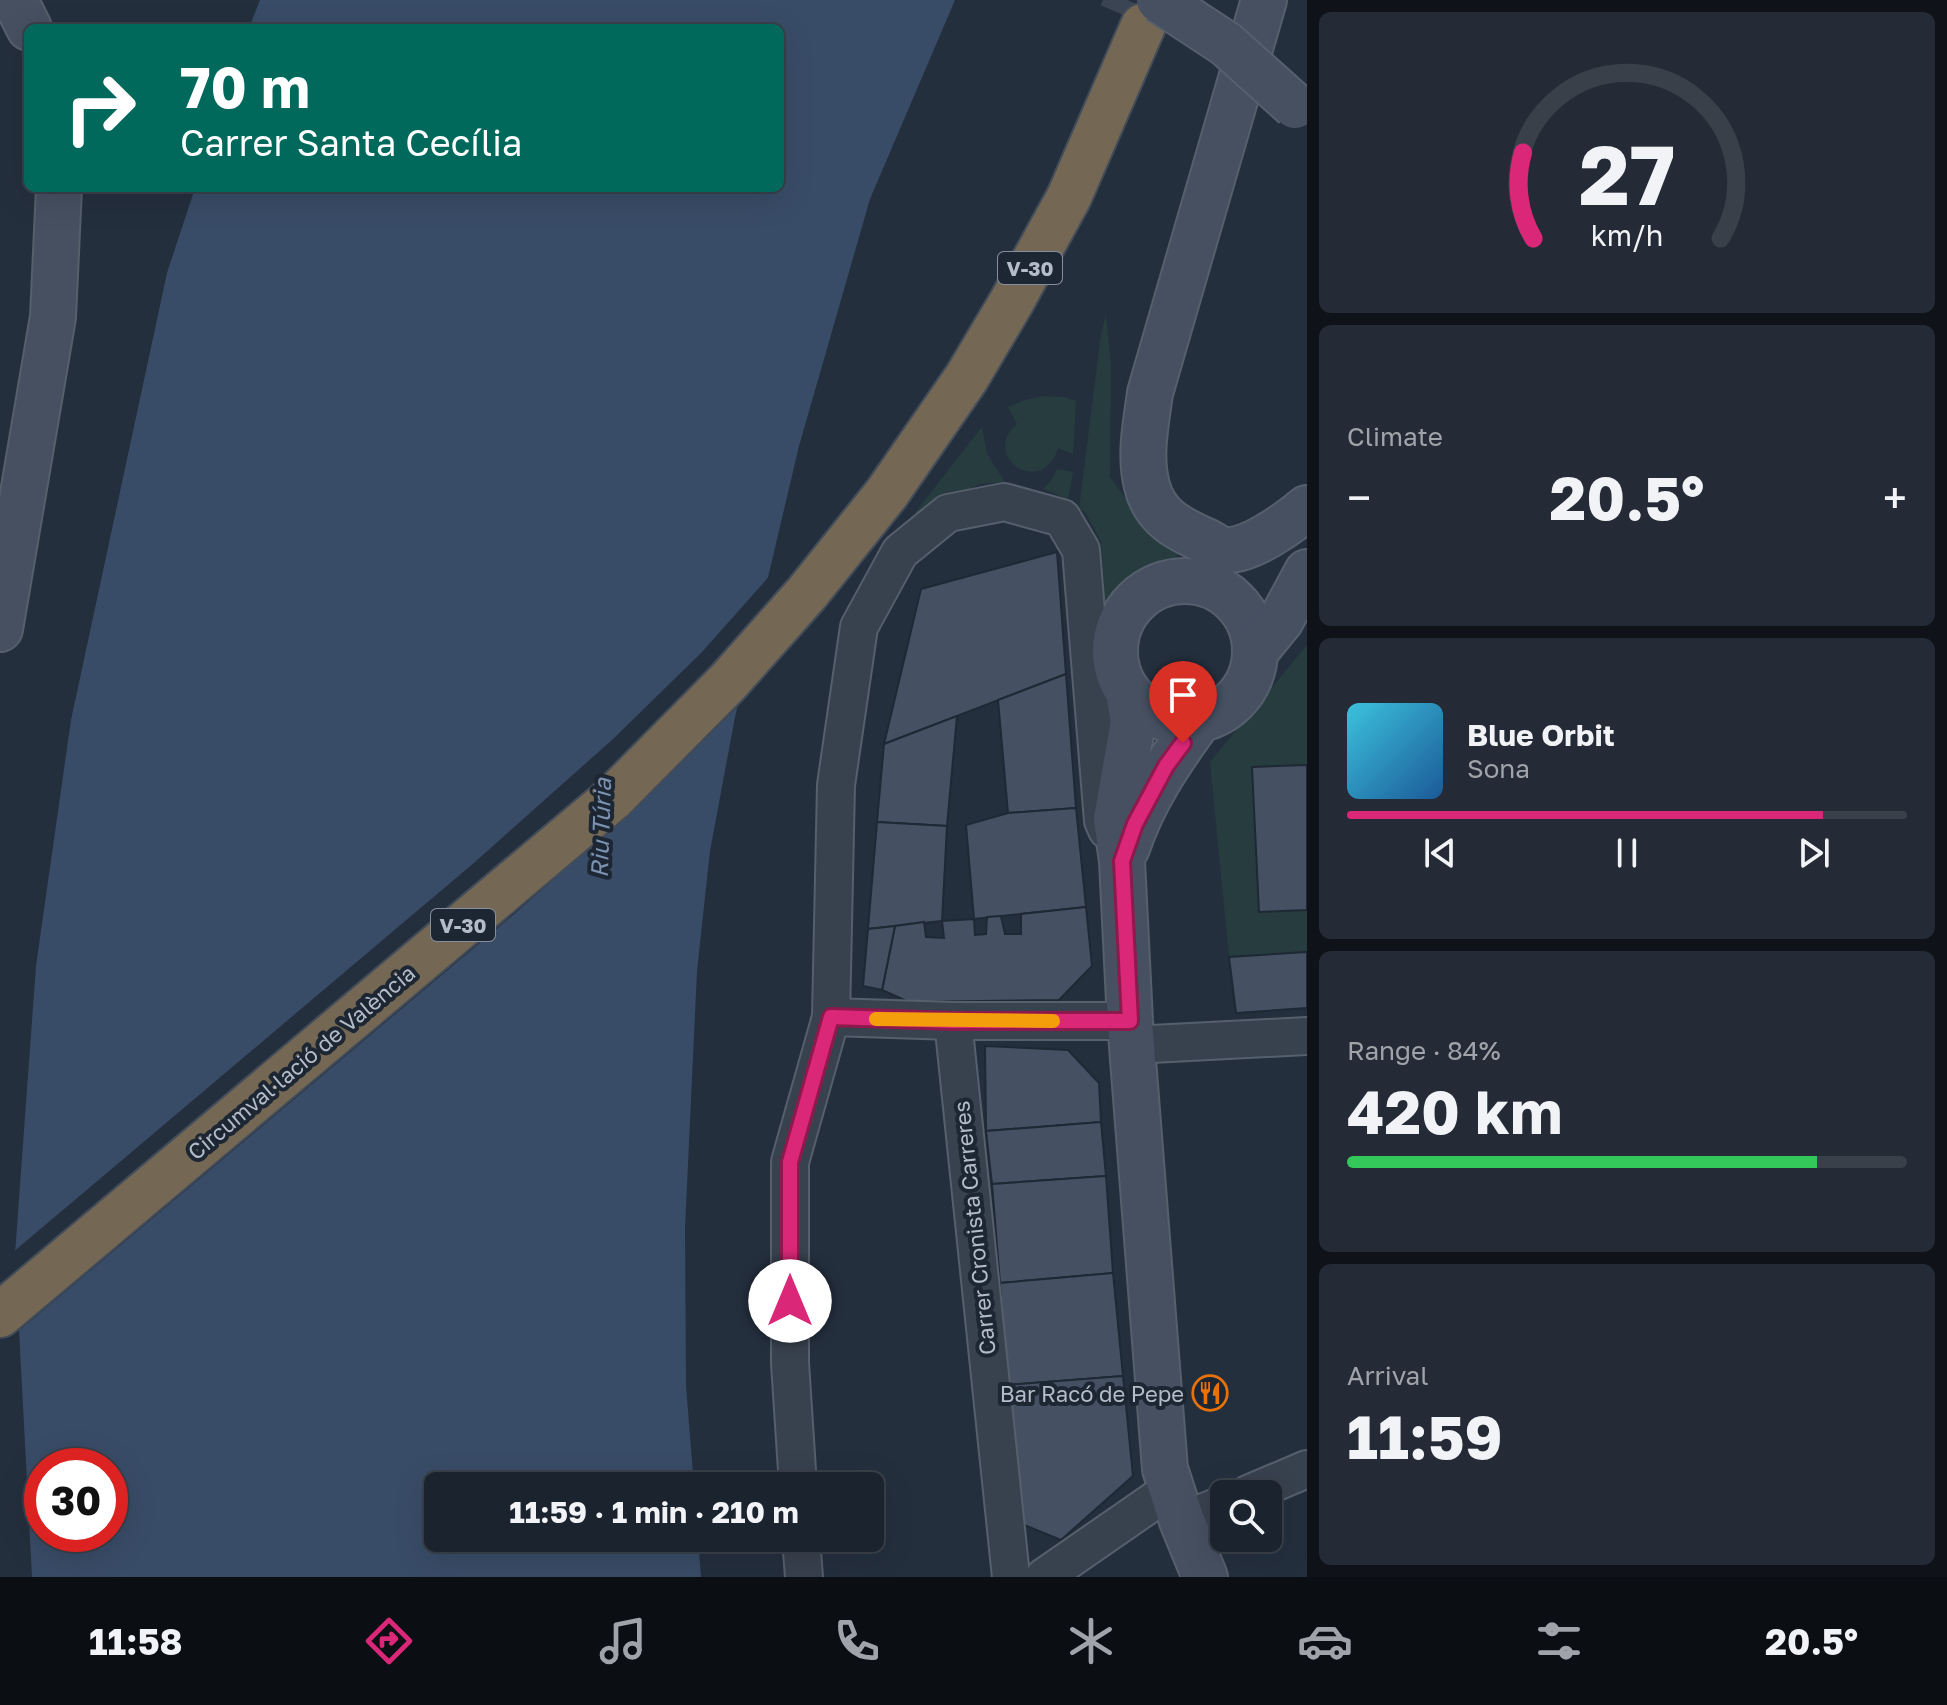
<!DOCTYPE html>
<meta charset="utf-8">
<style>
:root{--surface:#1b232e;--page:#242b36;--text:#f1f3f6;--muted:#a0a4aa;--line:#39404a;--accent:#db2777}
body{margin:0;font-family:"Golos Text",sans-serif;background:var(--page);color:var(--text);height:100vh;display:flex;flex-direction:column;font-size:30px;white-space:nowrap}
*{box-sizing:border-box;margin:0}
p{font-size:26px;color:var(--muted)}
.icon{flex:none;width:44px;height:44px;fill:none;stroke:currentColor;stroke-width:2;stroke-linecap:round;stroke-linejoin:round}
.map{position:relative;flex:1;overflow:hidden}
.sheet{display:flex;flex-direction:column;gap:12px;padding:12px;background:#0f1319;width:640px}
.sheet>*{flex:none}
.hud{position:absolute;left:24px;top:24px;width:760px;height:168px;border-radius:12px;box-shadow:0 8px 32px #0002,0 0 0 2px var(--line);background:#00695c;color:#fff;overflow:hidden}
.tools{position:absolute;left:1210px;top:1480px;display:grid;gap:16px}
.tools a{display:grid;place-items:center;width:72px;height:72px;border-radius:12px;background:var(--surface);box-shadow:0 8px 32px #0002,0 0 0 2px var(--line);font-size:40px}
.speed{position:absolute;left:24px;top:1448px;display:flex;gap:16px;font-size:40px;font-weight:700;text-align:center}
.speed>*{display:grid;place-content:center;width:104px;height:104px;border-radius:50%;background:var(--surface);box-shadow:0 8px 32px #0002,0 0 0 2px var(--line);line-height:1}
.speed .limit{border:12px solid #d22;background:#fff;color:#111}
.pin{position:absolute;display:grid;place-items:center;width:68px;height:68px;color:#fff;margin:-82px -34px;border-radius:50% 50% 50% 0;rotate:-45deg;box-shadow:0 0 8px #0007}
.pin .icon{rotate:45deg}
.me{position:absolute;width:88px;margin:-44px;rotate:0deg;stroke-linejoin:round;filter:drop-shadow(0 0 6px #0008)}
.turn{display:flex;align-items:center;gap:28px;height:168px;padding:0 24px;font-size:36px}
.turn .icon{width:104px;height:104px;stroke-width:2.5}
.turn b{display:block;font-size:56px;line-height:68px}
.big{font-size:60px;font-weight:700;line-height:1.1}
.sheet .card{flex:1;display:flex;flex-direction:column;justify-content:center;gap:12px;min-width:0;padding:0 28px;border-radius:12px;background:var(--page)}
.sheet .dial{align-items:center;gap:0}
.dial svg{height:208px;overflow:visible;fill:none;stroke:var(--line);stroke-width:7;stroke-linecap:round;text-anchor:middle}
.dial text{fill:var(--text);stroke:none}
.song{display:flex;align-items:center;gap:24px}
.cover{width:96px;height:96px;border-radius:12px;background:linear-gradient(135deg,hsl(190 70% 55%),hsl(210 70% 35%))}
.played{height:8px;border-radius:4px;background:linear-gradient(90deg,var(--accent) 85%,var(--line) 85%)}
.keys{display:flex;justify-content:space-around;direction:ltr}
.heat{display:flex;justify-content:space-between;align-items:center;font-size:44px;direction:ltr}
.charge{height:12px;border-radius:6px;background:linear-gradient(90deg,#34c759 84%,var(--line) 0)}
.trip{position:absolute;left:424px;top:1472px;width:460px;height:80px;border-radius:12px;background:var(--surface);box-shadow:0 8px 32px #0002,0 0 0 2px var(--line);font-weight:700;line-height:80px;text-align:center}
.dock{display:flex;height:128px;justify-content:space-around;align-items:center;background:#0b0e12;color:var(--muted)}
.dock .icon{width:56px;height:56px}
.dock .active{color:var(--accent)}
.dock b{font-size:36px;color:var(--text)}
main{display:flex;flex:1;min-height:0}
.map>svg:first-child{display:block}
.green{fill:#263c3f}
.water{fill:#394c67;fill-rule:evenodd}
.pier{fill:#242f3e}
.building{fill:#455162;stroke:#1f2835;stroke-width:2}
.lines{fill:none;stroke-linecap:round;stroke-linejoin:round}
.highway-tunnel{stroke:#3a4453;stroke-width:44;stroke-dasharray:44 22;stroke-linecap:butt}
.street-casing{stroke:#565f6c;stroke-width:40}
.secondary-casing{stroke:#565f6c;stroke-width:48}
.highway-casing{stroke:#434c59;stroke-width:48}
.street{stroke:#38414e;stroke-width:36}
.secondary{stroke:#465061;stroke-width:44}
.highway{stroke:#746855;stroke-width:44}
.secondary-bridge-casing{stroke:#565f6c;stroke-width:48;stroke-linecap:butt}
.secondary-bridge{stroke:#465061;stroke-width:44}
.route-casing{stroke:#8e194d;stroke-width:20}
.route{stroke:#db2777;stroke-width:14}
.slow{stroke:#f59e0b;stroke-width:14}
.labels{text-anchor:middle;dominant-baseline:central;stroke-width:8;stroke-linejoin:round;paint-order:stroke}
.shield{fill:#1d2633;stroke:#878f9c;stroke-width:2}
.shield-label{font-size:20px;font-weight:bold;fill:#b4bcc9}
.street-label{font-size:22px;fill:#b4bcc9;stroke:#1d2633}
.poi-label{font-size:22px;fill:#b4bcc9;stroke:#1d2633;text-anchor:end}
.water-label{font-size:24px;font-style:italic;fill:#7c92b1;stroke:#1d2633}
</style>
<main>
<div class="map">
<svg width="1307" height="1577" viewBox="0 0 1307 1577">
<rect width="100%" height="100%" fill="#242f3e"/>
<g class="green">
<path d="M1106,314L1111,367L1110,477L1137,514L1153,532L1179,553L1175,559L1129,583L1103,620L1096,597L1104,586L1101,541L1085,512L1079,509L1101,334Z"/>
<path d="M1042,396L1064,397L1076,401L1073,454L1058,448C1043,499 979,457 1017,424L1008,407L1025,400Z"/>
<path d="M982,427L987,454L1005,482L980,484L914,514Z"/>
<path d="M1057,469L1073,472L1068,499L1043,489L1052,479Z"/>
<path d="M1307,645V951L1229,957L1210,762Z"/>
</g>
<path class="water" d="M260,0H955L870,199L799,446L735,717L710,851L697,971L685,1228L686,1386L694,1486H438V1538H698L701,1577H32L15,1254L36,966L71,720L167,273L195,188H780V28H249ZM42,1466H110V1534H42Z"/>
<path class="pier" d="M773,572L742,702L649,795L513,915L15,1334L12,1253L475,862L613,739L702,652Z"/>
<g class="building">
<path d="M1057,552L1066,674L884,744L921,589Z"/>
<path d="M1066,674L1076,808L1008,813L998,700Z"/>
<path d="M957,716L947,826L877,822L884,744Z"/>
<path d="M1307,765V910L1259,912L1252,767Z"/>
<path d="M1076,808L1086,907L974,919L966,825L1008,813Z"/>
<path d="M877,822L947,826L942,921L868,929Z"/>
<path d="M1086,907L1092,966L1059,1000L909,1002L882,990L895,926L924,922L926,937L944,938L942,921L974,919L975,935L986,934L987,917L1001,916L1005,934H1021V914Z"/>
<path d="M895,926L882,990L863,986L868,929Z"/>
<path d="M1307,952V1008L1236,1013L1229,957Z"/>
<path d="M985,1046L1068,1050L1099,1083L1101,1122L986,1131Z"/>
<path d="M1101,1122L1106,1176L992,1184L986,1131Z"/>
<path d="M1106,1176L1113,1273L1000,1283L992,1184Z"/>
<path d="M1113,1273L1123,1376L1006,1385L1000,1283Z"/>
<path d="M1123,1376L1133,1476L1061,1540L1017,1522L1006,1385Z"/>
</g>
<g class="lines">
<path class="highway-tunnel" d="M1121,14L1127,0"/>
<defs>
<g id="street">
<path d="M831,1017L953,1021H1130"/>
<path d="M953,1021L1011,1577"/>
<path d="M1132,1045L1307,1036"/>
<path d="M798,1486L790,1363V1162L831,1017L836,785L859,627L900,552L948,513L1004,502L1062,518L1081,550L1103,821L1107,830"/>
<path d="M1248,1494L1307,1469"/>
<path d="M1182,1521L1224,1504"/>
<path d="M801,1538L804,1577"/>
<path d="M1044,1577L1171,1489"/>
</g>
<g id="secondary">
<path d="M15,0L29,28"/>
<path d="M1264,0L1150,393C1146,424 1139,455 1147,486C1155,518 1179,529 1208,542C1212,544 1220,550 1225,550C1249,552 1289,523 1307,508"/>
<circle cx="1185" cy="651" r="70"/>
<path d="M0,629L53,317L59,188"/>
<path d="M1255,652L1281,620L1307,572"/>
<path d="M1128,692L1133,722L1116,819L1122,861L1130,1021L1165,1469L1182,1521L1205,1577"/>
<path d="M1127,848C1143,800 1170,760 1200,719"/>
</g>
<path id="highway" d="M0,1315L612,799L728,682L807,593L887,493L967,377L1012,301L1069,197L1143,26"/>
</defs>
<use href="#street" class="street-casing"/>
<use href="#secondary" class="secondary-casing"/>
<use href="#highway" class="highway-casing"/>
<use href="#street" class="street"/>
<use href="#secondary" class="secondary"/>
<use href="#highway" class="highway"/>
<defs>
<path id="secondary-bridge" d="M1159,0L1226,44L1295,106"/>
</defs>
<use href="#secondary-bridge" class="secondary-bridge-casing"/>
<use href="#secondary-bridge" class="secondary-bridge"/>
</g>
<g class="lines">
<defs>
<path id="route" d="M790,1301V1162L831,1017L953,1021H1130L1122,861L1135,824L1166,766L1183,743"/>
</defs>
<use href="#route" class="route-casing"/>
<use href="#route" class="route"/>
<path class="slow" d="M876,1019L1053,1021"/>
</g>
<defs>
<symbol id="restaurant-ring" viewBox="-11 -11 22 22"><circle r="9.5" fill="#1d2633" stroke="#e8710a" stroke-width="1.5"/><path d="M-5-6h1v4h1v-4h1v4h1v-4h1v5L-1.5 .5V6h-2V.5L-5-1ZM5-6V6H3V1.5H1.5Q1.5-4 5-6Z" fill="#e8710a"/></symbol>
</defs>
<g fill-rule="evenodd">
<use href="#restaurant-ring" x="1190" y="1373" width="40" height="40"/>
</g>
<g class="labels">
<g class="shield">
<rect x="998" y="252" width="64" height="32" rx="6"/>
<rect x="431" y="909" width="64" height="32" rx="6"/>
</g>
<g class="shield-label">
<text x="1030" y="268">V-30</text>
<text x="463" y="925">V-30</text>
</g>
<g class="street-label">
<text transform="translate(301 1062) rotate(-40)">Circumval·lació de València</text>
<text transform="translate(974 1228) rotate(-96)">Carrer Cronista Carreres</text>
</g>
<g class="poi-label">
<text x="1184" y="1393">Bar Racó de Pepe</text>
</g>
<g class="water-label">
<text transform="translate(600 828) rotate(-88)">Riu Túria</text>
</g>
</g>
</svg>
<div class="tools">
<a><svg class="icon" aria-label="search" viewBox="0 0 24 24"><circle cx="10" cy="10" r="6"/><path d="M15 15l6 6"/></svg></a>
</div>
<div class="speed"><div class="limit">30</div></div>
<div class="pin" style="left:1183px;top:743px;background:#d93025"><svg class="icon" aria-label="arrive" viewBox="0 0 24 24"><path d="M6 21V4h12l-3 4 3 4H6"/></svg></div>
<svg class="me" style="left:790px;top:1301px" viewBox="-20 -20 40 40"><circle r="19" fill="#fff"/><path d="M0-13L10 11 0 6-10 11z" fill="#db2777"/></svg>
<div class="trip">11:59 · 1 min · 210 m</div>
<div class="hud">
<div class="turn"><svg class="icon" aria-label="right" viewBox="0 0 24 24"><path d="M7 20v-9h11M14 6l5 5-5 5"/></svg><div><b>70 m</b>Carrer Santa Cecília</div></div>
</div>
</div>
<section class="sheet">
<div class="card dial"><svg viewBox="0 0 100 80">
<path d="M14 69A42 42 0 1 1 86 69"/>
<path d="M14 69A42 42 0 0 1 10 36" stroke="#db2777"/>
<text x="50" y="56" font-size="32" font-weight="700">27</text>
<text x="50" y="72" font-size="11">km/h</text>
</svg></div>
<div class="card"><p>Climate</p>
<div class="heat"><a>−</a><b class="big">20.5°</b><a>+</a></div>
</div>
<div class="card">
<div class="song"><i class="cover"></i><div><b>Blue Orbit</b><p>Sona</p></div></div>
<div class="played"></div>
<div class="keys"><svg class="icon" aria-label="previous" viewBox="0 0 24 24"><path d="M18 5L8 12l10 7zM5 5v14"/></svg><svg class="icon" aria-label="pause" viewBox="0 0 24 24"><path d="M8 5v14M16 5v14"/></svg><svg class="icon" aria-label="next" viewBox="0 0 24 24"><path d="M6 5l10 7-10 7zM19 5v14"/></svg></div>
</div>
<div class="card"><p>Range · 84%</p><b class="big">420 km</b><div class="charge"></div></div>
<div class="card"><p>Arrival</p><b class="big">11:59</b></div>
</section>
</main>
<nav class="dock">
<b>11:58</b>
<svg class="icon active" aria-label="directions" viewBox="0 0 24 24"><path d="M12 3l9 9-9 9-9-9zM9 14v-3h6M13 9l2 2-2 2"/></svg>
<svg class="icon" aria-label="music" viewBox="0 0 24 24"><path d="M9 18V5l10-2v13"/><circle cx="6" cy="18" r="3"/><circle cx="16" cy="16" r="3"/></svg>
<svg class="icon" aria-label="phone" viewBox="0 0 24 24"><path d="M5 4h4l2 5-3 2q2 4 5 5l2-3 5 2v4C11 20 4 13 5 4z"/></svg>
<svg class="icon" aria-label="climate" viewBox="0 0 24 24"><path d="M12 3v18M4 7l16 10M4 17L20 7"/></svg>
<svg class="icon" aria-label="car" viewBox="0 0 24 24"><path d="M5 17H2v-5l4-1 3-4h7l3 4 3 1v5h-3M9 17h6M6 11h13"/><circle cx="7" cy="17" r="2"/><circle cx="17" cy="17" r="2"/></svg>
<svg class="icon" aria-label="filters" viewBox="0 0 24 24"><path d="M4 7h16M4 17h16"/><circle cx="9" cy="7" r="2"/><circle cx="15" cy="17" r="2"/></svg>
<b>20.5°</b>
</nav>
